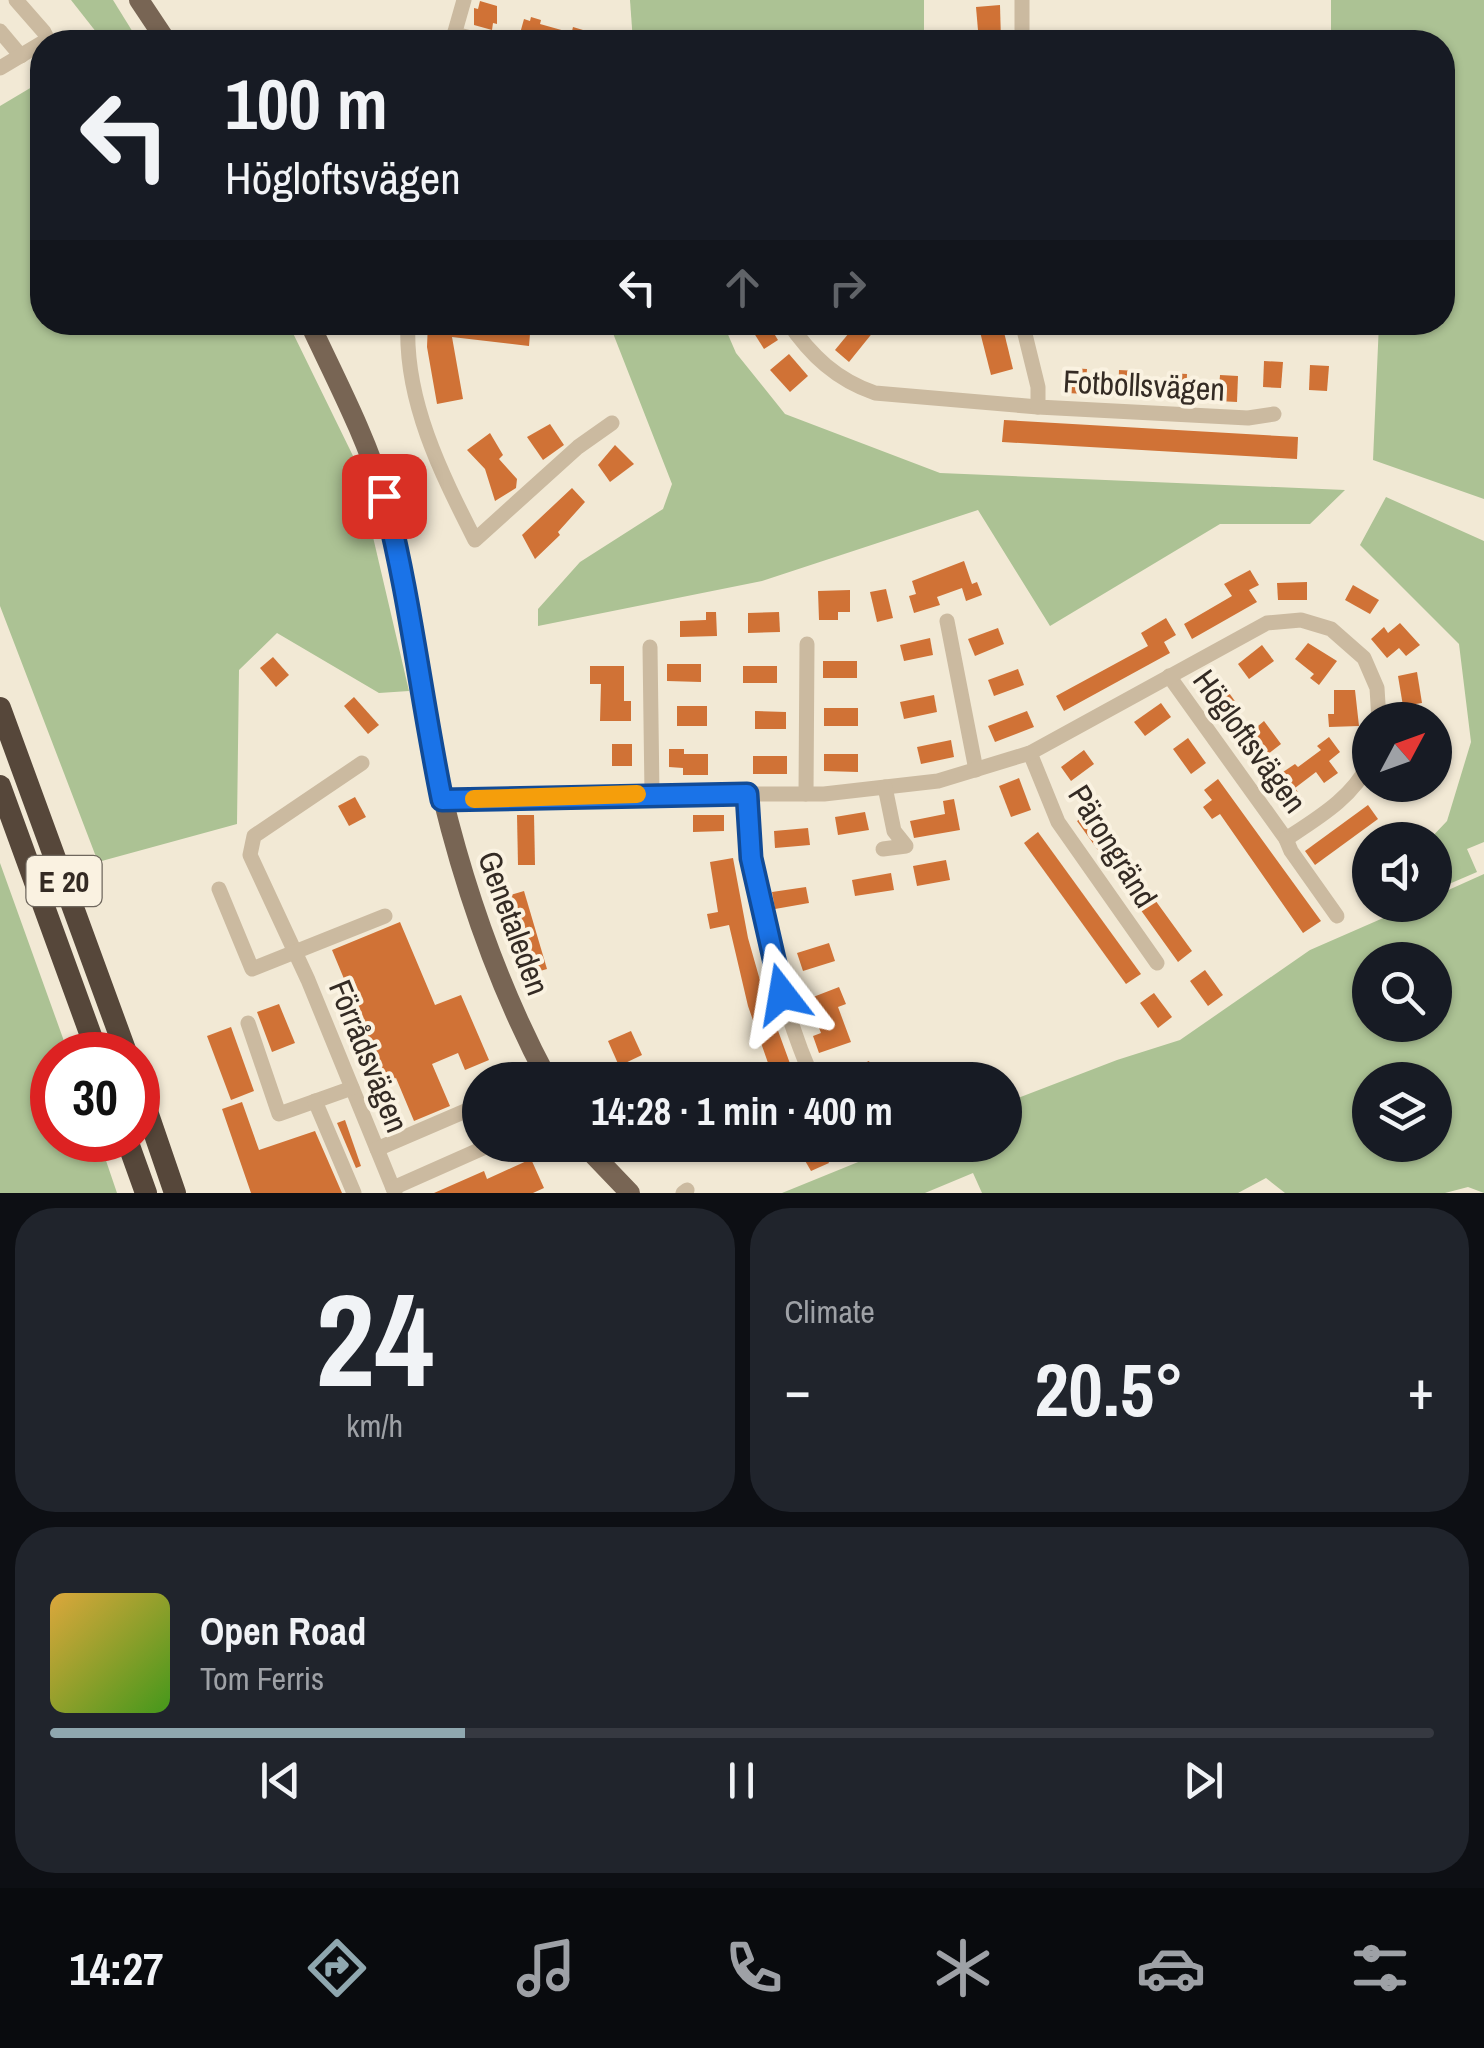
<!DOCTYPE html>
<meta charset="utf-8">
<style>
:root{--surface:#171b24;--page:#20242c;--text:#f1f3f6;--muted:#9ea1a6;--line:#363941;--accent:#8fa7af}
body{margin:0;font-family:"Archivo Narrow",sans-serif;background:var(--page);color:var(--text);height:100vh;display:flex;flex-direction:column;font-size:38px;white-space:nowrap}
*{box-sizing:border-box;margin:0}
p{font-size:32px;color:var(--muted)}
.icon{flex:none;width:55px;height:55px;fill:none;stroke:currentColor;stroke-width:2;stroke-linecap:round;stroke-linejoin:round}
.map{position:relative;height:1193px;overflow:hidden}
.details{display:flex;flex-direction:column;gap:15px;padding:15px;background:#0d0f14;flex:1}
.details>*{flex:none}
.top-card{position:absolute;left:30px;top:30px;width:1425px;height:305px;border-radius:40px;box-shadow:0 2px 8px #0004;background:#171b24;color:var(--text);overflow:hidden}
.needle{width:65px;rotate:49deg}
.tools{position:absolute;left:1352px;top:702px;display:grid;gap:20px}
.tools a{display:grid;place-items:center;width:100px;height:100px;border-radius:50%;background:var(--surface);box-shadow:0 2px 8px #0004;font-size:50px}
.speed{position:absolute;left:30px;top:1032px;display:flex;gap:20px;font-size:50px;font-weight:700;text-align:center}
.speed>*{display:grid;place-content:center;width:130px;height:130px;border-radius:50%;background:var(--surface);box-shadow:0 2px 8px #0004;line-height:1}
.speed .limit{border:15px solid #d22;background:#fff;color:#111}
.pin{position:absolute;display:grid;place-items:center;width:85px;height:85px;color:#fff;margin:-42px;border-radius:20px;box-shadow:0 5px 15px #0006}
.me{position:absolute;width:110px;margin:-55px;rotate:346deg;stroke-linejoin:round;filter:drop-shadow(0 0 8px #0008)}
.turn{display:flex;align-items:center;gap:35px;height:210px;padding:0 30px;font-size:45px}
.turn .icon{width:130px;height:130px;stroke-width:2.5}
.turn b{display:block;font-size:70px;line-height:85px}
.lanes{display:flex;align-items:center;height:95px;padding:0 30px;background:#0003;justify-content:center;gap:50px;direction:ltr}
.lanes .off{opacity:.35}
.big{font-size:75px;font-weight:800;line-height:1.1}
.details .card{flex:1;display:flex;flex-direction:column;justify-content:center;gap:15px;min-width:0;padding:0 35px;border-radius:40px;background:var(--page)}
.details .dial{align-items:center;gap:0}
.dial b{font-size:130px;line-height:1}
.song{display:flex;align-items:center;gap:30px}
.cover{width:120px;height:120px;border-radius:15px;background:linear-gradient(135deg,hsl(40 70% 55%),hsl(100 70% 35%))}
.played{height:10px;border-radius:5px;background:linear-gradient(90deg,var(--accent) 30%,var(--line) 30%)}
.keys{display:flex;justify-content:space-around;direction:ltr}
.heat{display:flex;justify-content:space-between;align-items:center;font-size:55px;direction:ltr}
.details .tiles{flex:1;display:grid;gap:15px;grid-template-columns:1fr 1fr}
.card:last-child{grid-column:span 2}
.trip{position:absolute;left:462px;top:1062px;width:560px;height:100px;border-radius:50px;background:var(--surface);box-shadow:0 2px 8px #0004;font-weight:800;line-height:100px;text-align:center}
.dock{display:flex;height:160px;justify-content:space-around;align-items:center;background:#090b0e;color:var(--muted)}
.dock .icon{width:70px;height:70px}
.dock .active{color:var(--accent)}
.dock b{font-size:45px;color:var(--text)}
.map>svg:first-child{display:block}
.green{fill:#acc294;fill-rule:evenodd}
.building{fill:#d07236}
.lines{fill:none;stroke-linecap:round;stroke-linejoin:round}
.minor{stroke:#cbbaa0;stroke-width:15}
.major{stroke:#786554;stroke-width:20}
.highway{stroke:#56473a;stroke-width:22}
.route-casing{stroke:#114b97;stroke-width:25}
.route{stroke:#1a73e8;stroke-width:18}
.slow{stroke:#f59e0b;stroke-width:18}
.labels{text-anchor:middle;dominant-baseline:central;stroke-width:8;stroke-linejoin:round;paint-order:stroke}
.shield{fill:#faf2e1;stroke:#6f675d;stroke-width:2.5}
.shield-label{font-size:30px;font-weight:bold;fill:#342b24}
.street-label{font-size:32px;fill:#342b24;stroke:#faf2e1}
</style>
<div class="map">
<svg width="1484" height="1193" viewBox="0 0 1484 1193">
<rect width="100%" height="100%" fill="#f2e9d5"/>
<g class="green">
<path d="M71,0H113L139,42H104Z"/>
<path d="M630,0H924V42H633Z"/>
<path d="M1331,0H1484V499L1373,460L1379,323L1442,322V42H1331Z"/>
<path d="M42,81V322L288,323L355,460L409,691L379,693L277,633L239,670L237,824L98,862L0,606V106Z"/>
<path d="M609,323H723L736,353L785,414L940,473L1345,490L1310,524H1220L1050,626L978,510L762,581L538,626V609L580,562L663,509L672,484Z"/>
<path d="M1386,497L1484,541V842L1467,849L1477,872L1435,890V840H1429L1447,821L1471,742L1459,644L1360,545Z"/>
<path d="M0,863L69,1055H52V1140H99L117,1193H0Z"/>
<path d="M1484,874V1193L1468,1187L1445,1193H1285L1266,1178L1238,1193H982L973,1173L925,1193H782L900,1145H1005V1103L1117,1060L1180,1040L1310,950L1413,905H1435V896ZM1370,960H1435V1025H1370ZM1370,1080H1435V1145H1370Z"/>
</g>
<g class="building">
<path d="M480,1L497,6V24L493,23L492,30L474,25V8L478,9Z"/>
<path d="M1000,5L1001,42H979L976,7Z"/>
<path d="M531,17L541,20L540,24L565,31H572L573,27L583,30L582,34L602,39V42H525L526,39L519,37L524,19L530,21Z"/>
<path d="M428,322H531L529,346L452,337L463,399L437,404L427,347Z"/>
<path d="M747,322H767L778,340L764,349Z"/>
<path d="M858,322H865L874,331L849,362L835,350Z"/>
<path d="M1002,324L1013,369L991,375L979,328Z"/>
<path d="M789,354L808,376L790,392L770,370Z"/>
<path d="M1264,361L1283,362L1281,388L1263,387Z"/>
<path d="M1310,365L1329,366L1327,391L1309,390Z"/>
<path d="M1068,368L1087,369L1085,394L1067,393Z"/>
<path d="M1119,370L1138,371L1136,397L1118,396Z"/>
<path d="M1168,373L1187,374L1186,400L1167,399Z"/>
<path d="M1220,375L1238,376L1237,402L1218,401Z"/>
<path d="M1004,420L1298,437L1297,459L1002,442Z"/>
<path d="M550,424L564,445L543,460L527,437Z"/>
<path d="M490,433L503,455L499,459L517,479L516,488L495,501L485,469L467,450Z"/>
<path d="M615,445L634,464L610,482L598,465Z"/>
<path d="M572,488L585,502L558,532L560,535L535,559L522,535Z"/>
<path d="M964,561L972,584L977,582L982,595L966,601L962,588L937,597L940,605L914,613L909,596L916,594L912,581Z"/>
<path d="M1250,570L1259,585L1249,590L1257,602L1192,639L1184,624L1232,596L1224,584Z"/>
<path d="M1307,582V600H1278L1277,583Z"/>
<path d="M1353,585L1379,600L1370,614L1345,600Z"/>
<path d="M886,589L893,618L877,622L870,592Z"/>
<path d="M850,590V612H838V620H819L818,591Z"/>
<path d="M706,612H716L717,636L680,637V621L706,620Z"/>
<path d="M779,612L780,632L748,633V613Z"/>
<path d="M1166,618L1176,635L1164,642L1170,653L1064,711L1056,696L1148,646L1141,633Z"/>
<path d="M1400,623L1420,645L1406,656L1399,648L1387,658L1371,639L1384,627L1388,633Z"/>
<path d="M998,628L1004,644L975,656L968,639Z"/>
<path d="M930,638L933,655L904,661L900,645Z"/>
<path d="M1308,643L1337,661L1319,685L1310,678L1314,674L1295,659Z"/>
<path d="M1262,645L1274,661L1249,679L1238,664Z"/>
<path d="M273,657L289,675L276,687L260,668Z"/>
<rect x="823" y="661" width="34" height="17"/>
<path d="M667,664H701V682L667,681Z"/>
<path d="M590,666H624V701H631V721H600L601,684H590Z"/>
<rect x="743" y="666" width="34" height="17"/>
<path d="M1018,669L1024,685L994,696L988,680Z"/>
<path d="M1417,672L1422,703L1403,706L1398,676Z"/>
<path d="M1219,679L1237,704L1221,715L1204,690Z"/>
<path d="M1334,690H1355L1359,726L1329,727L1328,714H1334Z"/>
<path d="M934,695L937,712L904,719L900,702Z"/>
<path d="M354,697L379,725L368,734L344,706Z"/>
<path d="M1161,703L1171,717L1145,736L1134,722Z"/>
<rect x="677" y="706" width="30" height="20"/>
<rect x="824" y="708" width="34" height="18"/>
<path d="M755,711L786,712V729H755Z"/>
<path d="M1027,711L1034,727L995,742L988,726Z"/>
<path d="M1264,721L1281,744L1268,754L1259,743L1247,751L1236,736L1247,727L1251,732Z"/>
<path d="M1329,737L1340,752L1329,761L1338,773L1324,783L1316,772L1295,788L1304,800L1290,810L1274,787L1287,777L1283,772L1295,764L1298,767L1321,750L1317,746Z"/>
<path d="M1188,738L1206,763L1191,774L1173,749Z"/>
<path d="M951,740L954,757L921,764L917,747Z"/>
<rect x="612" y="744" width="20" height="22"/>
<path d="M669,749H684V754H708V775H683V768L669,767Z"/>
<path d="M1084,750L1094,764L1071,781L1061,767Z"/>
<path d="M824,754H858V772L824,771Z"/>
<rect x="753" y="756" width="34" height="18"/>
<path d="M1019,778L1031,810L1011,817L999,786Z"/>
<path d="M1218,779L1321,921L1303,933L1220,814L1212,819L1203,807L1212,800L1204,790Z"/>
<path d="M355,797L366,817L349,826L338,806Z"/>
<path d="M954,799L960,830L914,838L910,821L945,814L943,801Z"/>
<path d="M1368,805L1378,819L1315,865L1305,851Z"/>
<path d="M1094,809L1111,833L1108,835L1192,951L1178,962L1077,821Z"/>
<path d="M865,812L869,830L838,835L835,817Z"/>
<path d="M517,815H534L535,865H518Z"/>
<path d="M693,815H724V831L693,832Z"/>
<path d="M808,828L810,845L775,848L774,831Z"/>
<path d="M1038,832L1141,974L1126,984L1024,843Z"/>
<path d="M733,858L748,938L761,984L796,1080H774L748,1006L729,925L710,929L707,914L718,912L710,862Z"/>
<path d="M946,860L950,880L917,886L913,866Z"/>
<path d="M891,873L894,890L855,896L852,880Z"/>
<path d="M806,887L809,903L775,909L772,892Z"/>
<path d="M524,891L547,969L526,975L504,897Z"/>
<path d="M400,922L435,1005L461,995L489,1060L465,1070L458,1053L432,1064L450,1106L414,1121L396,1078L380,1085L359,1037L367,1034L332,950Z"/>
<path d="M829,943L835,961L803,971L797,953Z"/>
<path d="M1205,970L1223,995L1208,1006L1190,981Z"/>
<path d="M839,987L846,1004L838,1007L851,1042L819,1053L813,1036L821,1033L808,999Z"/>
<path d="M1154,993L1172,1017L1158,1028L1140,1003Z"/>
<path d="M279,1004L295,1043L272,1052L257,1012Z"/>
<path d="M231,1027L254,1091L231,1100L207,1036Z"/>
<path d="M631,1031L642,1055L619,1066L608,1041Z"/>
<path d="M869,1061L877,1080H825Z"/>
<path d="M242,1102L259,1150L315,1131L342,1193H251L222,1109Z"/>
<path d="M345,1120L361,1166L356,1168L337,1123Z"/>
<path d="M796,1145H821L829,1163L811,1171Z"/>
<path d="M531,1159L544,1188L533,1193H434L484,1171L487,1179Z"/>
</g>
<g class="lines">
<g class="minor">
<path d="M16,0L44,32L47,38L44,42"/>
<path d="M0,31L21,56"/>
<path d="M454,34L489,42"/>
<path d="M452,42L464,0"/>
<path d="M1022,42V0"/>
<path d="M0,68L42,43"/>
<path d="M408,322C404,400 441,473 475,540L578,447L612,423"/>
<path d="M788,322C811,356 837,380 875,393L1038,407"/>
<path d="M1022,322L1038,387V407L1248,418L1274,414"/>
<path d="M947,621L976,770"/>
<path d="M650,647L652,794"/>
<path d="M1169,676L1286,839C1318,818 1354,797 1370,761"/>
<path d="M1030,753L1058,822L1157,963"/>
<path d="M362,763L254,836L250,855L308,980L395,1193"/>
<path d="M747,794C754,893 774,989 813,1080"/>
<path d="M806,794L807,644"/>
<path d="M442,799L652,794H824L938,781L1030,753L1267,623L1301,620L1331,629L1364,658L1377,688L1379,720"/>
<path d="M1286,839L1291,851L1337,916"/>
<path d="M883,849L906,846L894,831L885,787"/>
<path d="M219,889L252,969L385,916"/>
<path d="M248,1023L279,1114L352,1088"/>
<path d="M315,1101L354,1193"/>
<path d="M377,1149L477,1106"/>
<path d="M393,1188L490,1145"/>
<path d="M683,1193L687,1190"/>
</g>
<g class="major">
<path d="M139,0L167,42"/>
<path d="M309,322C336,380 366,436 384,497C406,571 411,646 426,721C450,846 488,968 548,1080"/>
<path d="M586,1147L630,1193"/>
</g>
<g class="highway">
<path d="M0,708L127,1055"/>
<path d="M0,786L98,1055"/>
<path d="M138,1085L175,1193"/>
<path d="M127,1140L146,1193"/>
</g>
</g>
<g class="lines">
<defs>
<path id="route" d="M384,496C410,596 421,698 442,800L747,794L751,858L782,994"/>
</defs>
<use href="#route" class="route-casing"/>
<use href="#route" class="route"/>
<path class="slow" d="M474,799L637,794"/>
</g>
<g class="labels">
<rect class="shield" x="26.5" y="856" width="75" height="50" rx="8"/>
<g class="shield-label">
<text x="64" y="881">E 20</text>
</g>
<g class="street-label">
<text transform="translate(1144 385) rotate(3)">Fotbollsvägen</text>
<text transform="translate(1250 741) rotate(54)">Högloftsvägen</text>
<text transform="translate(1113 846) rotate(58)">Pärongränd</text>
<text transform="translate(514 923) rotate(70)">Genetaleden</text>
<text transform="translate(369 1056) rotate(68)">Förrådsvägen</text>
</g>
</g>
</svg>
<div class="tools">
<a><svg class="needle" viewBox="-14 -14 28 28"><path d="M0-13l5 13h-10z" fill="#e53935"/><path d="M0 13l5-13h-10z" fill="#9ea1a6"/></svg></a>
<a><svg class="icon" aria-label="sound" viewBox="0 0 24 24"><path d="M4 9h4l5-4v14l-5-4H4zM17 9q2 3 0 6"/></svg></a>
<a><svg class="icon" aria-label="search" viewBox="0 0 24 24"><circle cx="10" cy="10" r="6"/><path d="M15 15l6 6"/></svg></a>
<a><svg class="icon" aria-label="layers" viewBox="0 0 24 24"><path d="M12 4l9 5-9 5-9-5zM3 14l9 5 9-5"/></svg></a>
</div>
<div class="speed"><div class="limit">30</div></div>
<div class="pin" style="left:384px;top:496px;background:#d93025"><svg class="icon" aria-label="arrive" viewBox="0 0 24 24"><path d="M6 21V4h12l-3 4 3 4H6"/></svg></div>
<svg class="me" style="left:782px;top:994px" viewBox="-20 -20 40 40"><path d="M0-17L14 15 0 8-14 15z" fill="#1a73e8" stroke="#fff" stroke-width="4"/></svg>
<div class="trip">14:28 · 1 min · 400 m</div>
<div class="top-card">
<div class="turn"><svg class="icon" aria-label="left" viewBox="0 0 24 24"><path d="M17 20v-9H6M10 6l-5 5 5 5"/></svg><div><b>100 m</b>Högloftsvägen</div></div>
<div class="lanes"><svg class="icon" aria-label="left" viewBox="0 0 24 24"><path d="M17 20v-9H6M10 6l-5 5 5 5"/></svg><svg class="icon off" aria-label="ahead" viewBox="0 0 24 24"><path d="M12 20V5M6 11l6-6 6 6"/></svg><svg class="icon off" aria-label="right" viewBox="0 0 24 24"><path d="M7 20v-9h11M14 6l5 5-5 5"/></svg></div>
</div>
</div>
<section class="details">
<div class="tiles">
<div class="card dial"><b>24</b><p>km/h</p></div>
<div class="card"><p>Climate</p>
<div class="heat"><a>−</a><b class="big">20.5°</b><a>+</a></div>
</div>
<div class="card">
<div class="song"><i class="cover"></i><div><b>Open Road</b><p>Tom Ferris</p></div></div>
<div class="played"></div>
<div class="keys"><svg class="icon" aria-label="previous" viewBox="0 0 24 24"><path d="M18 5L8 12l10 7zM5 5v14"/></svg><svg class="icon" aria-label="pause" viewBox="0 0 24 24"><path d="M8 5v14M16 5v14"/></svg><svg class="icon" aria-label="next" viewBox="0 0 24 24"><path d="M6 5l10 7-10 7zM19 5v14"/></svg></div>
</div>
</div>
</section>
<nav class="dock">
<b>14:27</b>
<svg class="icon active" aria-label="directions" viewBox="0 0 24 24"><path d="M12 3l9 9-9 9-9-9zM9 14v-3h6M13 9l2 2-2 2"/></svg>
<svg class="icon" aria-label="music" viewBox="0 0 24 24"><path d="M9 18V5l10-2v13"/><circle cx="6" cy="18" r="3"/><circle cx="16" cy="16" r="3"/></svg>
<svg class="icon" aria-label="phone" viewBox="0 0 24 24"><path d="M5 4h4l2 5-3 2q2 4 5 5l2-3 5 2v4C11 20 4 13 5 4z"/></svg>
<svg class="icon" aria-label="climate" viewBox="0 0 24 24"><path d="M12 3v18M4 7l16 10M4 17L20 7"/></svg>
<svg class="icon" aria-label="car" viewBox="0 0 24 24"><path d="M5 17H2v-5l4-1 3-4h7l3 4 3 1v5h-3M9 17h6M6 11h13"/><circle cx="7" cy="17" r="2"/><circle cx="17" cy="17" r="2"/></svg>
<svg class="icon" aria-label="filters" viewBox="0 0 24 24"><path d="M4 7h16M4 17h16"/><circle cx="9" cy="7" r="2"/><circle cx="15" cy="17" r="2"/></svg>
</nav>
